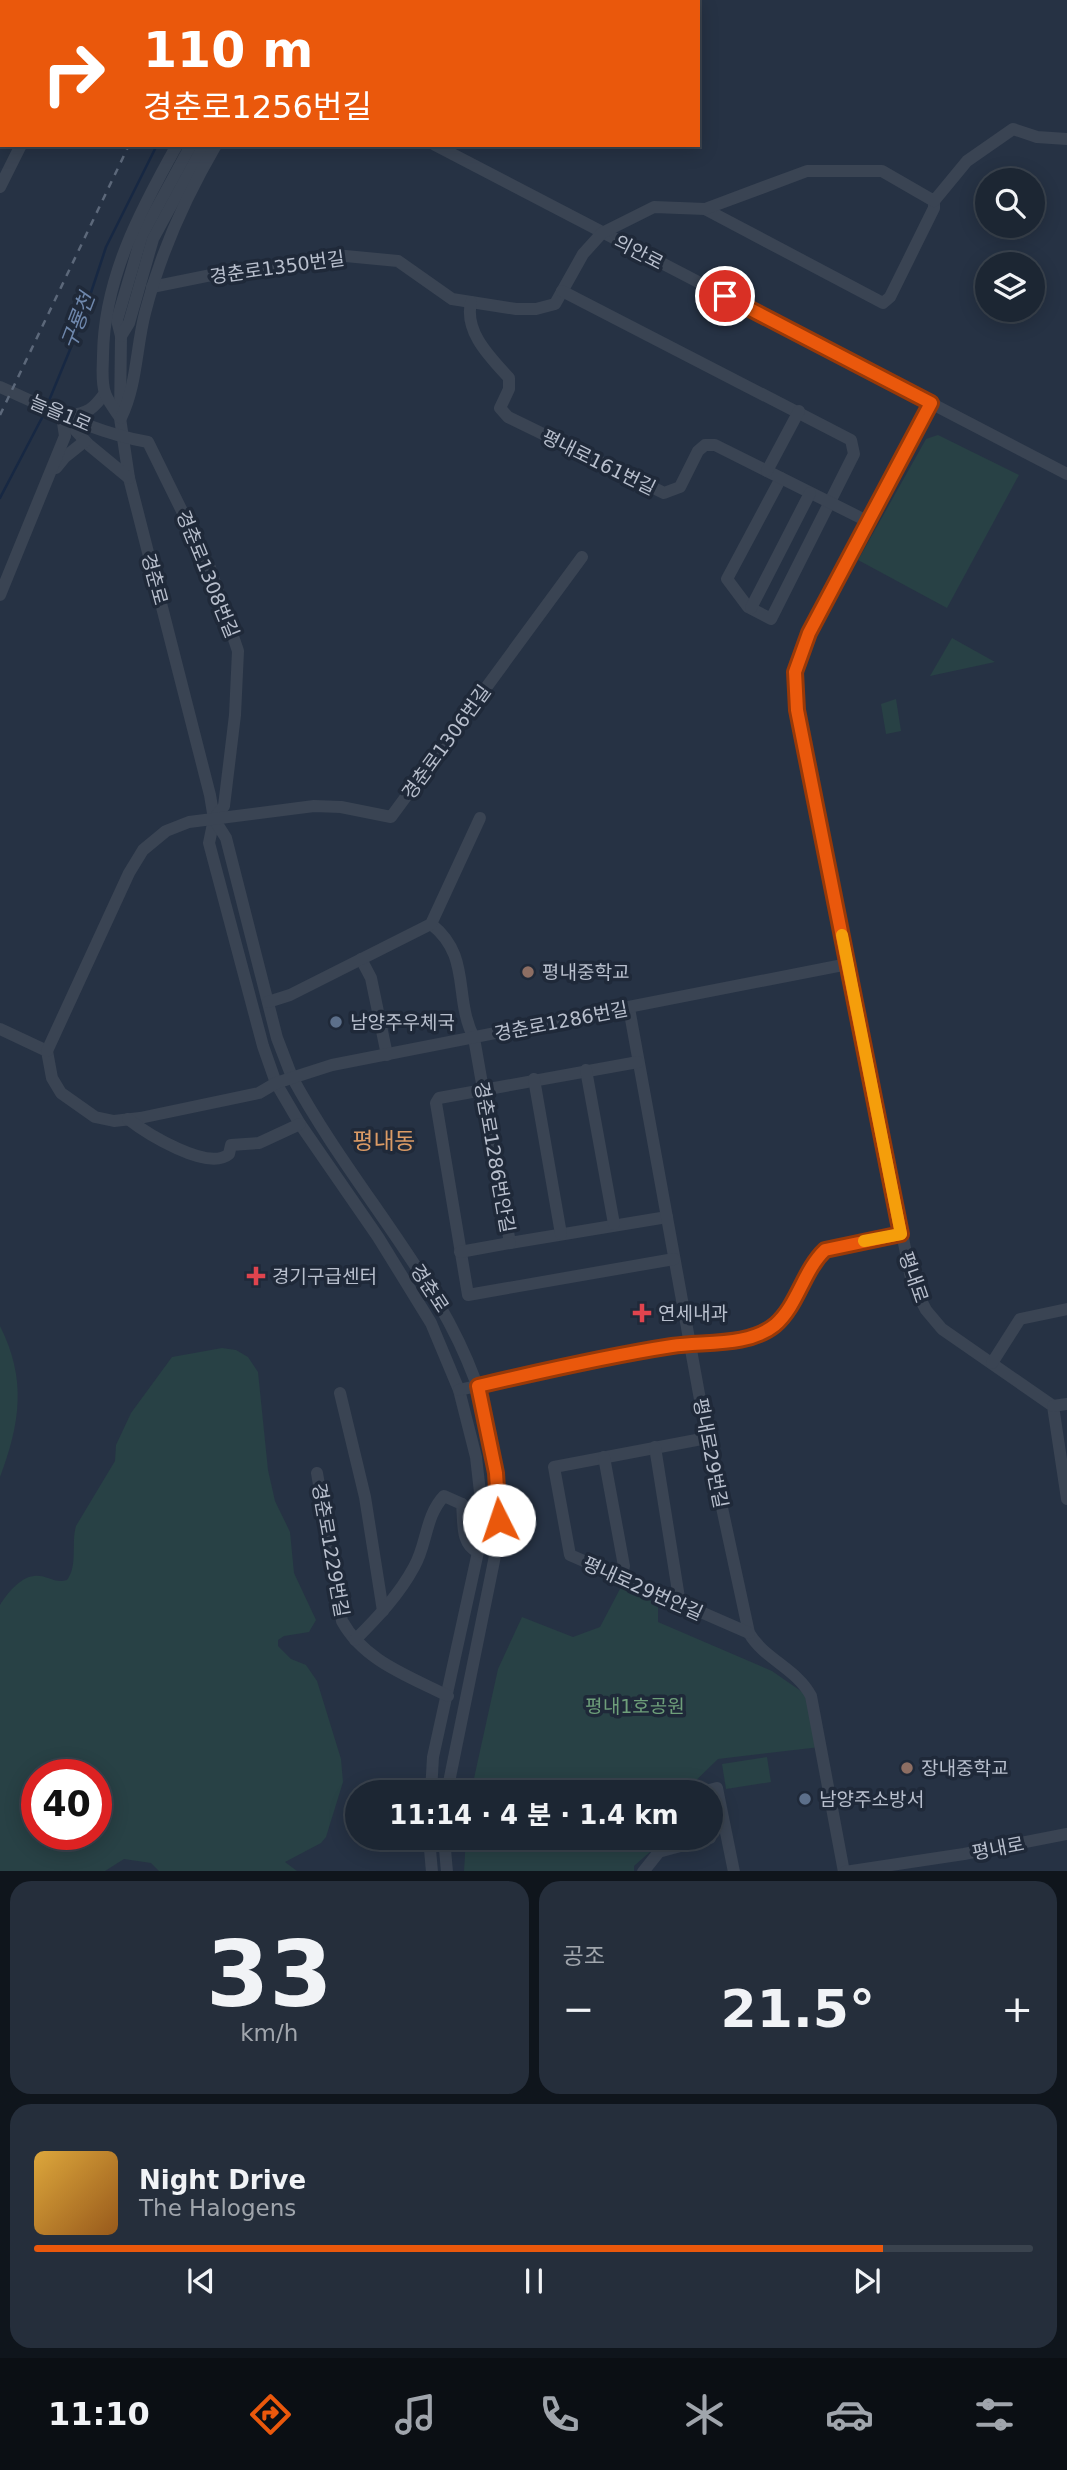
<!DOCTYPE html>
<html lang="ko">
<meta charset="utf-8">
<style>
:root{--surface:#1c2633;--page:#252e3b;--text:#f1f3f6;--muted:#a0a5ac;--line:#3a434e;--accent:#ea580c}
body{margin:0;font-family:"DejaVu Sans","Noto Sans KR",sans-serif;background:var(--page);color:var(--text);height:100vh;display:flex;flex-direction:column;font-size:26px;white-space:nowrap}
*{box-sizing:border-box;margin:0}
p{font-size:23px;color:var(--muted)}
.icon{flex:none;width:38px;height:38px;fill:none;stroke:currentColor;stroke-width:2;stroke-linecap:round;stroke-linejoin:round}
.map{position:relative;height:1871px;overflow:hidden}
.drawer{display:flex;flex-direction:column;gap:10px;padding:10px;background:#0f151c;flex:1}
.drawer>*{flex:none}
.top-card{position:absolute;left:0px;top:0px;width:700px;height:147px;box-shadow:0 4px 18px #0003,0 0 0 2px var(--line);background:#ea580c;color:#fff;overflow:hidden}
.tools{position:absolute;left:975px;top:168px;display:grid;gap:14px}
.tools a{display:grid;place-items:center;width:70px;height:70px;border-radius:50%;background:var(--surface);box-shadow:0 4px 18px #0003,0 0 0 2px var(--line);font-size:35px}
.speed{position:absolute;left:21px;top:1759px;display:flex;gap:14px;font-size:35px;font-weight:700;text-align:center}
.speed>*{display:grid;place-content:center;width:91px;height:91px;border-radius:50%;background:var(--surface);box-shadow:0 4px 18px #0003,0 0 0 2px var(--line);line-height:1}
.speed .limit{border:10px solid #d22;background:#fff;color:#111}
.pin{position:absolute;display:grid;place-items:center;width:60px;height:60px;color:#fff;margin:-30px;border:4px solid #fff;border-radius:50%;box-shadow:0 2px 7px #0007}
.me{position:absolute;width:77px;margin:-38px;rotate:356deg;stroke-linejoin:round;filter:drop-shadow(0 0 5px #0008)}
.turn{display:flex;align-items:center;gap:24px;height:147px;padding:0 28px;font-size:32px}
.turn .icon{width:91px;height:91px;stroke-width:2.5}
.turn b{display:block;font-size:49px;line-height:60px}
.big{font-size:52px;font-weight:700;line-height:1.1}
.drawer .widget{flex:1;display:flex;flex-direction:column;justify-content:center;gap:10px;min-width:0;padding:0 24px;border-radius:21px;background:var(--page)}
.drawer .dial{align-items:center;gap:0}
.dial b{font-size:91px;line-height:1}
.song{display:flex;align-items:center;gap:21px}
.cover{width:84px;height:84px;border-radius:10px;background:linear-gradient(135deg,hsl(40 70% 55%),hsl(30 70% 35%))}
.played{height:7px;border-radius:4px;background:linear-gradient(90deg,var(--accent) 85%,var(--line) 85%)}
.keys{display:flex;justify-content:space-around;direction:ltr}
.heat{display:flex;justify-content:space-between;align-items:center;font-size:38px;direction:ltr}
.drawer .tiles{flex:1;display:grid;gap:10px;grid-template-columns:1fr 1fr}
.widget:last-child{grid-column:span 2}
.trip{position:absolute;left:345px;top:1780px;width:378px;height:70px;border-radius:35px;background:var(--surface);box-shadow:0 4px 18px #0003,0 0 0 2px var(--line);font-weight:700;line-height:70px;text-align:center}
.tabs{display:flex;height:112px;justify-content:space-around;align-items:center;background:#0b0f14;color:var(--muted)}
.tabs .icon{width:49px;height:49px}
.tabs .on{color:var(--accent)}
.tabs b{font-size:32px;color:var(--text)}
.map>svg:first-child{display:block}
.green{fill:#284145;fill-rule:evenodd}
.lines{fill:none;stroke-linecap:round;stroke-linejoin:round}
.stream{stroke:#172843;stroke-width:2.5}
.minor{stroke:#3a4453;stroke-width:12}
.rail{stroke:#5c687a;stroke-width:2.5;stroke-dasharray:7 7;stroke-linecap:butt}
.route-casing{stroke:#983908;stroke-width:18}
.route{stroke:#ea580c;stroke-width:12}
.slow{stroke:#f59e0b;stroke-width:12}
.education-dot{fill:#8d6e63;stroke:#1f2939;stroke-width:2.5}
.service-dot{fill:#5c6f8a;stroke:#1f2939;stroke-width:2.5}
.health-dot{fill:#e0444e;stroke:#1f2939;stroke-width:2.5}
.labels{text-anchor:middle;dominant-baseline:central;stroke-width:7;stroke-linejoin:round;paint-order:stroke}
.street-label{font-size:19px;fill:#b8bfcd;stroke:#1f2939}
.poi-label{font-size:19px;fill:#b8bfcd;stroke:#1f2939;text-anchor:start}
.park-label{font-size:19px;fill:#6e9f7a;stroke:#1f2939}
.water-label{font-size:21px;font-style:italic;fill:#6f88ad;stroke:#1f2939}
.quarter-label{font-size:23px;fill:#db9b65;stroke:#1f2939}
</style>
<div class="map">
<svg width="1067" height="1872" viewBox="0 0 1067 1872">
<rect width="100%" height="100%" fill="#263244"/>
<g class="green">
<path d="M938,435L1019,475L947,608L858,560L926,439Z"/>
<path d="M952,638L995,662L930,676Z"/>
<path d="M896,699L901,731L886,734L881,704Z"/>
<path d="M0,1326C27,1380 20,1423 0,1477Z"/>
<path d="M222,1348L236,1350L248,1357L258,1372L268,1470L275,1501L290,1532L294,1573L316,1620L309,1632L284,1636L278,1640V1646L291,1659L306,1665L317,1681L341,1759L343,1782L326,1837L321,1843L285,1862L297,1871H159L151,1863L124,1859L105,1871H0V1605C6,1595 20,1577 34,1576C46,1574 54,1584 67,1580C78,1566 71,1543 76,1526L115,1461L116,1445L131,1413L172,1357ZM96,1774V1834H37V1774Z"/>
<path d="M621,1587L658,1604V1622L772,1671L808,1696L820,1747L718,1759L684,1792H471L498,1669L522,1617L573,1637L600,1627Z"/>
<path d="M767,1757L771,1782L726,1789L722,1764Z"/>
<path d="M466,1838H659L651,1851L634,1866V1871H464Z"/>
</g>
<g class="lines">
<g class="stream">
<path d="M48,403L81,323L106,247L157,145"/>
<path d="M0,498L45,412"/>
</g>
<g class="minor">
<path d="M157,0L161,2"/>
<path d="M33,2L34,0"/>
<path d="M95,2L96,0"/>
<path d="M259,2L260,0"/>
<path d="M271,2L272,0"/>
<path d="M283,2L284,0"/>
<path d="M297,2L298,0"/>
<path d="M590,2L593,0"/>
<path d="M0,60L2,57"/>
<path d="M191,145L142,235L117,320L121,336L120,418L129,478L210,795L214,819L209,843L263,1046L276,1083L300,1124L378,1237L431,1323L459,1390L476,1457L481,1501L478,1552L433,1757L431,1792"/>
<path d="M435,145L1067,474"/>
<path d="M0,187L21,145"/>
<path d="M705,209L883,303L890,297L934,208V201"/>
<path d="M152,287L246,268L297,265L335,255L398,261L452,299L516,309H536L555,304L583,254L602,233L654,207L705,209L807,171H882L934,201L967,161L1013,129L1037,137L1067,139"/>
<path d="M562,291L851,440L854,454L771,619L748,607L727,579L781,478"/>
<path d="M471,302C464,332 490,357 509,378V389L500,408L508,417L664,493L680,487L698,451L705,445H715L867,521"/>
<path d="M121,336L129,323L153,239L204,145"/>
<path d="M0,387C48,408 95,433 148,442L210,568L238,651L235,715L224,806L214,819"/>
<path d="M931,403L801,651L795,672L797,711L912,1283L926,1310L942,1329L1053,1406L1067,1499"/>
<path d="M69,415C88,414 94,408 105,393"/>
<path d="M119,416C114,409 108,401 105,393C101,381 103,367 103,355C104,278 140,211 177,145"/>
<path d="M121,418C137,385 136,348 145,313C160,254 185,198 216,145"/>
<path d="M65,419L89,445L129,478"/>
<path d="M56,468L65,457L85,441"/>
<path d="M767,471L799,411"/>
<path d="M0,595L65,436L62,416"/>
<path d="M751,608L810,493"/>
<path d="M214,819L226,838L277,1038L292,1077C380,1239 518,1346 496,1551L447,1792"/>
<path d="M431,924C472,956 453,997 474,1038L510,1243L667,1217"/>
<path d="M361,959L371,978L387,1055"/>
<path d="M268,1002L290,995L431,924L480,818"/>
<path d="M629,1008L707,1438L749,1633C764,1659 797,1669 811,1696L844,1872"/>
<path d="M0,1029L47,1051L52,1078L61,1093L95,1117L114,1121L140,1118L259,1093L276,1083L332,1065L848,964"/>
<path d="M47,1051L129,873L143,850L166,831L189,822L314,806L341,807L391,817L582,557"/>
<path d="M638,1062L439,1098L436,1103L468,1295L674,1259"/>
<path d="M586,1070L614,1224"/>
<path d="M534,1079L561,1234"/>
<path d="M128,1119C146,1133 208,1172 229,1154L231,1145L259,1143L300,1124"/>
<path d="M460,1252L510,1243"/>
<path d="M992,1363L1020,1319L1067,1309"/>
<path d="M459,1390C529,1374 600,1358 670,1346C702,1341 747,1347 774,1325C798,1306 803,1271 825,1250L901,1234"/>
<path d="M340,1393L365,1497L383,1611"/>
<path d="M1053,1406L1067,1404"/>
<path d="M707,1438L554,1467L570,1555L749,1633"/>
<path d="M655,1447L680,1604"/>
<path d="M604,1457L624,1566L621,1580"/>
<path d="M317,1473L342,1621C364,1661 409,1676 448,1696"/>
<path d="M462,1504C464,1521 460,1544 478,1552"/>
<path d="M355,1640C377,1618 399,1595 414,1567C427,1545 425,1516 444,1496L462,1504"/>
<path d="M702,1792L717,1788L734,1872"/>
<path d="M429,1838L432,1872"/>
<path d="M444,1838L447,1872"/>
<path d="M662,1851L710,1838"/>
<path d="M643,1872L670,1838"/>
<path d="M845,1872L964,1854L1067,1834"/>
</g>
<g class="rail">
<path d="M198,2V0"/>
<path d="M0,415L129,145"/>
</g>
</g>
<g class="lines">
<defs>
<path id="route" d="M499,1520L496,1473L478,1386C542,1371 607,1356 672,1346C703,1341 748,1347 775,1325C798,1305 803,1271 825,1250L901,1234L797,710L795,672L809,633L931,403L725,296"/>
</defs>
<use href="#route" class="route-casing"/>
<use href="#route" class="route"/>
<path class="slow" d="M842,935L901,1234L864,1241"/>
</g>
<g class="education-dot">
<circle cx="528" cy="972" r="7"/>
<circle cx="907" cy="1768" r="7"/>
</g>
<g class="service-dot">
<circle cx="336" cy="1022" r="7"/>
<circle cx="805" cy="1799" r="7"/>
</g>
<g class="health-dot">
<path d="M252.5 1265.5h7v7h7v7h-7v7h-7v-7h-7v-7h7z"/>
<path d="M638.5 1302.5h7v7h7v7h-7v7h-7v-7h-7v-7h7z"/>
</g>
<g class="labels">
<g class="street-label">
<text transform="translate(639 252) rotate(27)">의안로</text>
<text transform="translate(277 267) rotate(-8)">경춘로1350번길</text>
<text transform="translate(61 413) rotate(23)">늘을1로</text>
<text transform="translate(599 462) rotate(26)">평내로161번길</text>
<text transform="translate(208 574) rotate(68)">경춘로1308번길</text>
<text transform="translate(155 579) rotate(75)">경춘로</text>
<text transform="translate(446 742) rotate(-54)">경춘로1306번길</text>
<text transform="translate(561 1021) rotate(-11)">경춘로1286번길</text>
<text transform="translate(495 1157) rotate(80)">경춘로1286번안길</text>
<text transform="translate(914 1277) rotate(71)">평내로</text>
<text transform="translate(430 1288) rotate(57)">경춘로</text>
<text transform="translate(711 1453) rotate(79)">평내로29번길</text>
<text transform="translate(331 1550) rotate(80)">경춘로1229번길</text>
<text transform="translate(643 1588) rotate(24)">평내로29번안길</text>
<text transform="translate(998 1848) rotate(-11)">평내로</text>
</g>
<g class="poi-label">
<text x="542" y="972">평내중학교</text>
<text x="350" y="1022">남양주우체국</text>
<text x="272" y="1276">경기구급센터</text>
<text x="658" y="1313">연세내과</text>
<text x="921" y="1768">장내중학교</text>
<text x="819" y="1799">남양주소방서</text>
</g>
<g class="park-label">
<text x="635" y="1706">평내1호공원</text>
</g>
<g class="water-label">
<text transform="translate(78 321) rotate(-69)">구룡천</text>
</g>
<g class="quarter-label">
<text x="384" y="1141">평내동</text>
</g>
</g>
</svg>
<div class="tools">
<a><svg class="icon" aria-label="search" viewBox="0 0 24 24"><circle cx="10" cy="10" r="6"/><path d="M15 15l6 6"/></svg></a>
<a><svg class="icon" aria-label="layers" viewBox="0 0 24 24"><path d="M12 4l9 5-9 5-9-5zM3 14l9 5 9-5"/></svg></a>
</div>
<div class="speed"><div class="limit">40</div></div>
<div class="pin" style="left:725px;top:296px;background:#d93025"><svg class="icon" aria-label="arrive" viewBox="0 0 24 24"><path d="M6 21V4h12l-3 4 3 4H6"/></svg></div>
<svg class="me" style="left:499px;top:1520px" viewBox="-20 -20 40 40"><circle r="19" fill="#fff"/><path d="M0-13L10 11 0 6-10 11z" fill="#ea580c"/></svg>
<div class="trip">11:14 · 4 분 · 1.4 km</div>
<div class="top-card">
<div class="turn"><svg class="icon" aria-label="right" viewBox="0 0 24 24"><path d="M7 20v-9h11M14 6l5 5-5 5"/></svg><div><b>110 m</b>경춘로1256번길</div></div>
</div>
</div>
<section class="drawer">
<div class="tiles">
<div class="widget dial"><b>33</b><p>km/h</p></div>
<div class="widget"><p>공조</p>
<div class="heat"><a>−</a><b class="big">21.5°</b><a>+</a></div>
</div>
<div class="widget">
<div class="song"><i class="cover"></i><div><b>Night Drive</b><p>The Halogens</p></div></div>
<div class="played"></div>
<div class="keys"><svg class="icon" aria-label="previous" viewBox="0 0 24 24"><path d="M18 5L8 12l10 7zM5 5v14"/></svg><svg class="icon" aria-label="pause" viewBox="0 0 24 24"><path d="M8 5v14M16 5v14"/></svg><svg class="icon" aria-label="next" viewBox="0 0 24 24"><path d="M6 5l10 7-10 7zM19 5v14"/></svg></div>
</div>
</div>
</section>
<nav class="tabs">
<b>11:10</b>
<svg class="icon on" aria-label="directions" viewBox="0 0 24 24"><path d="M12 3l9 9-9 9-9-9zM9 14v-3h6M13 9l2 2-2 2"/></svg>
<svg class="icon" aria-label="music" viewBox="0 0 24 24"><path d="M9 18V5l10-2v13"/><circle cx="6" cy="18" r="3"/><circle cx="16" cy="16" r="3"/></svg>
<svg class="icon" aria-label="phone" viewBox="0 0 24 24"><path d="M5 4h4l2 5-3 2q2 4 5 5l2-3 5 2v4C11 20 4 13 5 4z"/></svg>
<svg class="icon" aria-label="climate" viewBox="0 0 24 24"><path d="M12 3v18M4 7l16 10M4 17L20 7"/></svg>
<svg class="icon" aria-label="car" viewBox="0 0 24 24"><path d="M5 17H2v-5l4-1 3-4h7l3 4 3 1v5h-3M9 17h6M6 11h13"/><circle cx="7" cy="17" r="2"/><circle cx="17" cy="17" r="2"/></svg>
<svg class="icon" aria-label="filters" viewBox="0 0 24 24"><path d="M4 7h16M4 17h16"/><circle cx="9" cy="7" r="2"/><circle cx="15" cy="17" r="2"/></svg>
</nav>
